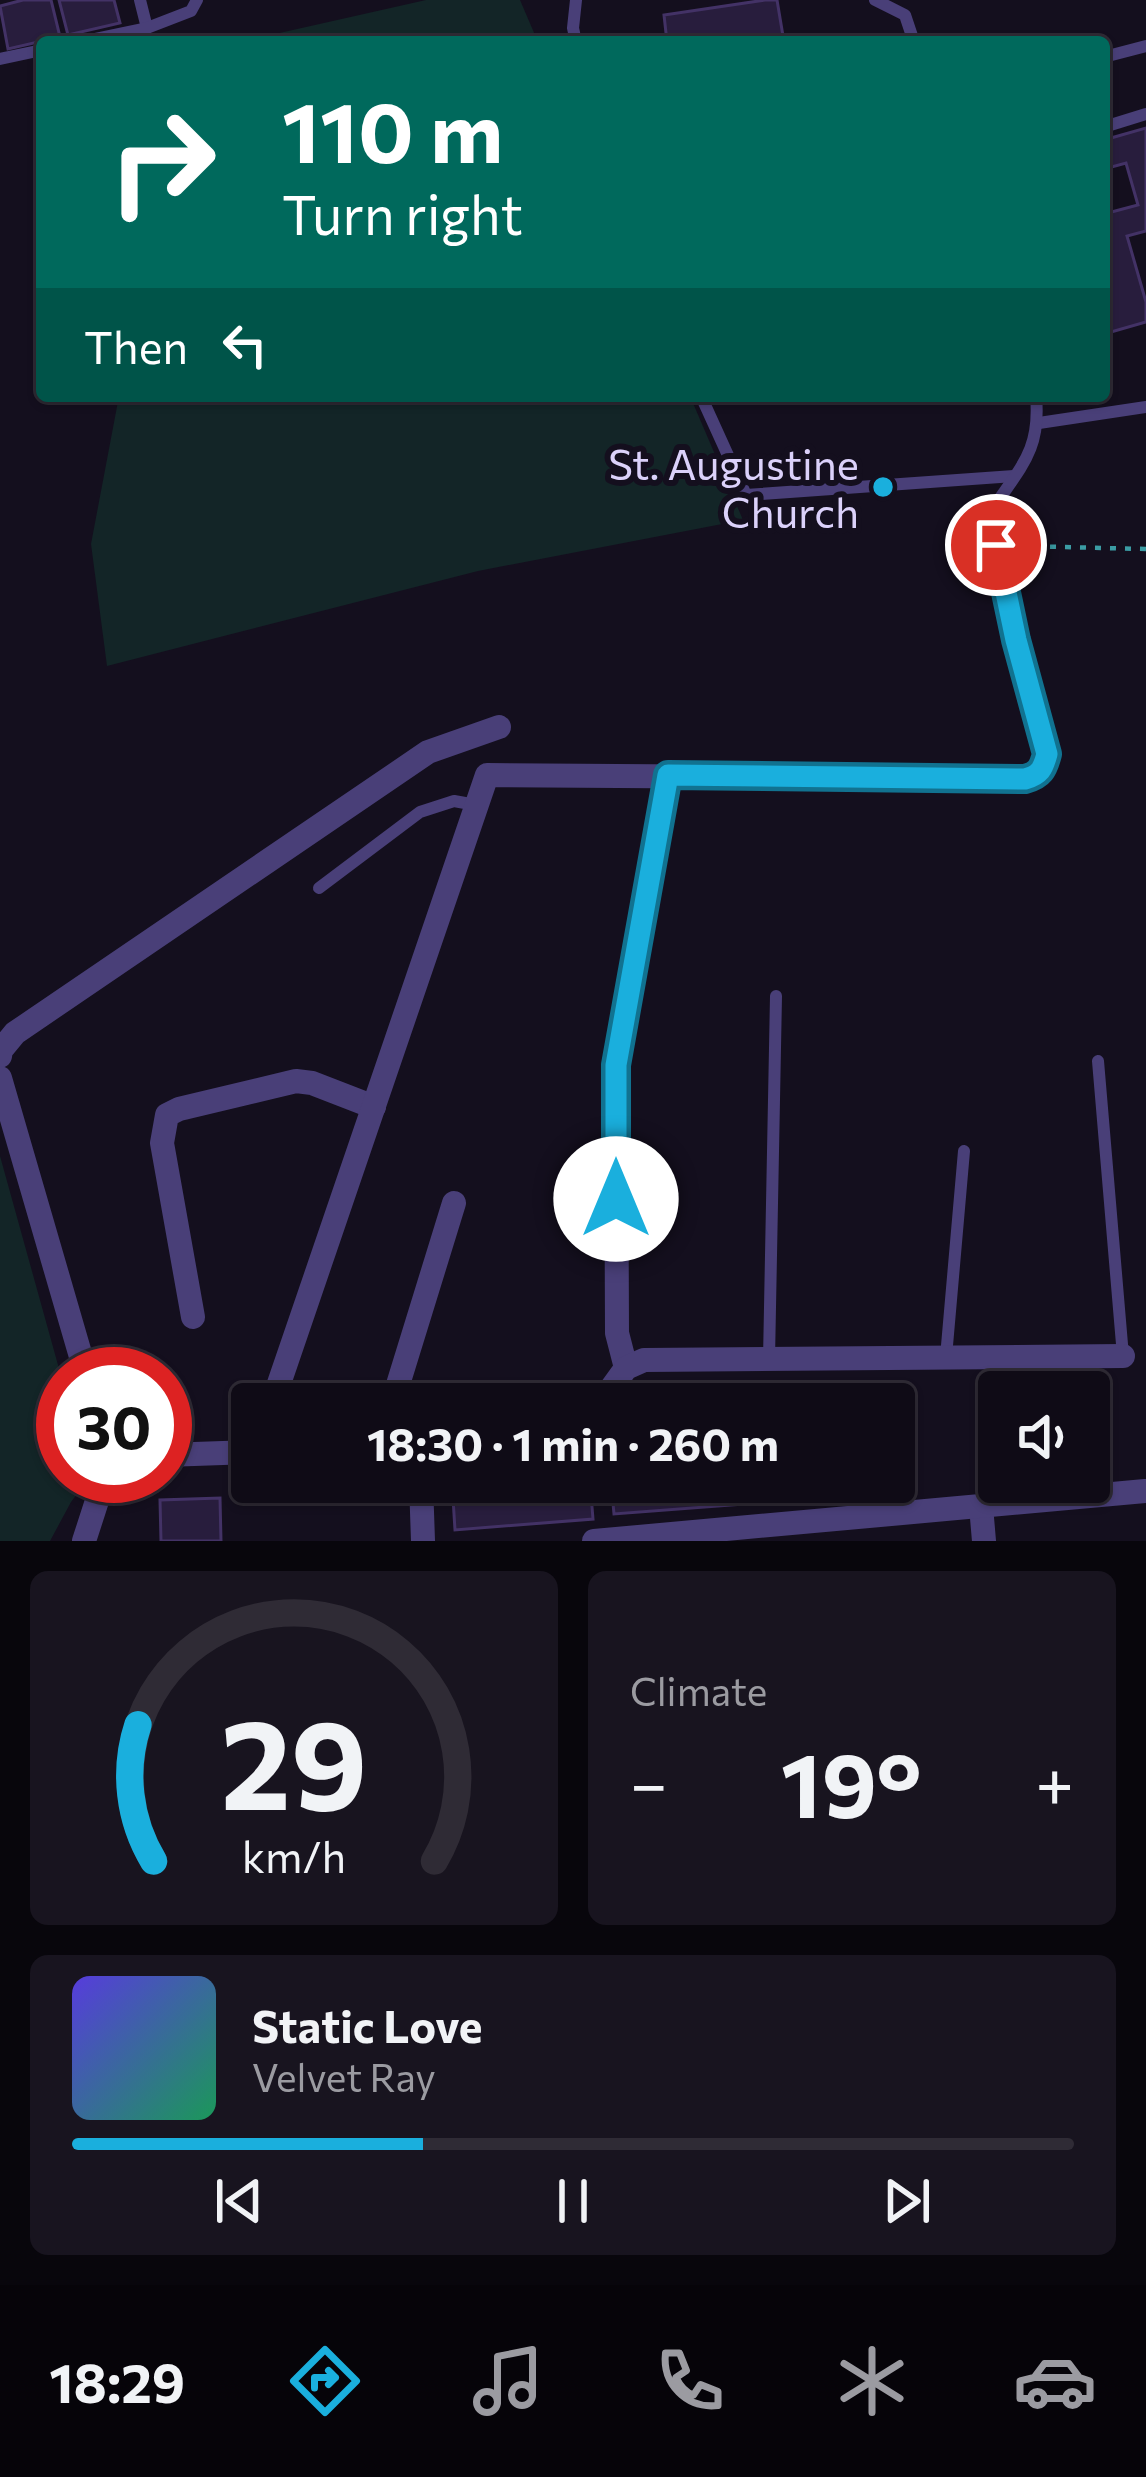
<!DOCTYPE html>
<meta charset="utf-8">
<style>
:root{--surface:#0f0b16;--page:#18141f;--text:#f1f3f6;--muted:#9b9ba1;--line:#2f2b35;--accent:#1aafdd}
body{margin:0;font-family:Commissioner,sans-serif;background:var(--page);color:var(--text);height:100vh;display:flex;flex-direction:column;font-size:45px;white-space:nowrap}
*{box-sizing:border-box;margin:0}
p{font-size:39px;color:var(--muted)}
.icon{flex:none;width:66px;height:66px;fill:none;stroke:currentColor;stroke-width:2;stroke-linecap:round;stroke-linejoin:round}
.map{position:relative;height:1541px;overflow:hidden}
.panel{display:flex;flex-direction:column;gap:30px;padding:30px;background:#08060c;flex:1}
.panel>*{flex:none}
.hud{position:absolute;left:36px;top:36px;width:1074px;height:366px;border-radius:12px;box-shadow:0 3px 9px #0004,0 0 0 3px var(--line);background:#00695c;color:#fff;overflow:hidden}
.buttons{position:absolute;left:978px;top:1371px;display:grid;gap:24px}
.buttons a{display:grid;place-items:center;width:132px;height:132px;border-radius:12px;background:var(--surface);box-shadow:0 3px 9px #0004,0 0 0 3px var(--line);font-size:60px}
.speed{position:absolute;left:36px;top:1347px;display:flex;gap:24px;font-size:60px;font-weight:700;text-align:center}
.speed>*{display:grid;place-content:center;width:156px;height:156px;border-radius:50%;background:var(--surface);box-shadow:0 3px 9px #0004,0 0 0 3px var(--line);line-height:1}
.speed .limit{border:18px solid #d22;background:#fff;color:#111}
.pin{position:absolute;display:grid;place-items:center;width:102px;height:102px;color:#fff;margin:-51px;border:6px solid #fff;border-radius:50%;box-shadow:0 3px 12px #0007}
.me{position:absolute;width:132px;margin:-66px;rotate:0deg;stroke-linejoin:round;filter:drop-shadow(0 0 9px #0008)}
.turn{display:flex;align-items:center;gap:42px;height:252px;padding:0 48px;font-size:54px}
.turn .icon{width:156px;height:156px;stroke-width:2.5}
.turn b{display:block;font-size:84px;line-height:102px}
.then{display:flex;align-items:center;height:114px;padding:0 48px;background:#0003;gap:24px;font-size:45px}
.big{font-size:90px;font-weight:700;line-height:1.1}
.panel .widget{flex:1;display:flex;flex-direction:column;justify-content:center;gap:18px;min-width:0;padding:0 42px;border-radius:18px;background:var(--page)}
.panel .dial{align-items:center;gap:0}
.dial svg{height:312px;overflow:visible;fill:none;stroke:var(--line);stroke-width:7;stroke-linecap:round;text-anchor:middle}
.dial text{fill:var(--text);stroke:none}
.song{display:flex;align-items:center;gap:36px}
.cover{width:144px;height:144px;border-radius:18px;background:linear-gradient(135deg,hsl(250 70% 55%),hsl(150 70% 35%))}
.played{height:12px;border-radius:6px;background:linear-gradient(90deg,var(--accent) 35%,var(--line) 35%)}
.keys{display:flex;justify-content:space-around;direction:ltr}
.heat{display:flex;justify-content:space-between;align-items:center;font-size:66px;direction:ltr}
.panel .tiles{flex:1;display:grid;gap:30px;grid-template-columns:1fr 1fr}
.widget:last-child{grid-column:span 2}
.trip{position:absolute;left:231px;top:1383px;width:684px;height:120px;border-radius:12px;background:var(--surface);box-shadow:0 3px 9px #0004,0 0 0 3px var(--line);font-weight:700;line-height:120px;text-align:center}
.tab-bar{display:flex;height:192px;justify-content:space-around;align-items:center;background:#060409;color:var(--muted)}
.tab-bar .icon{width:84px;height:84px}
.tab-bar .on{color:var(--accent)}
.tab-bar b{font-size:54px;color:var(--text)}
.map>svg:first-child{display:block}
.green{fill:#132527}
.building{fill:#281d3d;stroke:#433266;stroke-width:3}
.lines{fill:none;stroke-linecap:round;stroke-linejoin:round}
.path{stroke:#3b9ca4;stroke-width:4.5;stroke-dasharray:6 9;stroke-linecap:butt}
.lane{stroke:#493f78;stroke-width:12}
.street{stroke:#493f78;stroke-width:24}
.route-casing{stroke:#117290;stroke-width:30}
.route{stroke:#1aafdd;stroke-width:21}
.poi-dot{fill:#1aafdd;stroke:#140f1e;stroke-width:4.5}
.labels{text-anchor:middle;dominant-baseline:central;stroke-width:12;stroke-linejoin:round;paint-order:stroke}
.poi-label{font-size:42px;fill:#dbd1fa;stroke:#140f1e;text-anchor:end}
</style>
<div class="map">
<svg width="1146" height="1541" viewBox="0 0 1146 1541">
<rect width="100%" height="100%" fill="#140f1e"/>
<g class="green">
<path d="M426,0H520L538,42H239Z"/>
<path d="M119,396H690L743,520L478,571L107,666L91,544Z"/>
<path d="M0,1156L63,1383V1476L89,1478L71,1502L50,1541H0Z"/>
</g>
<g class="building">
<path d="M23,0H51L60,37L8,49L0,6Z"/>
<path d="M59,0H114L120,23L68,35Z"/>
<path d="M765,0H777L784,42H667L664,15Z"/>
<path d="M1146,128V231L1127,236L1146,302V322L1104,334V214L1138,205L1126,163L1104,169V140Z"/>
<path d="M452,1482H590L593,1519L455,1530Z"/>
<path d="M611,1482H810L811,1499L614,1514Z"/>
<path d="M220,1498L221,1541H161L160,1500Z"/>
</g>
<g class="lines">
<path class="path" d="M1020,546L1146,549"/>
<g class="lane">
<path d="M140,0L147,28"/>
<path d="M576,0L573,28L576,42"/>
<path d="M875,0L905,15L914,42"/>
<path d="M80,42L147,28L191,11L197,0"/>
<path d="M1104,57L1146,46"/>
<path d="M0,59L42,50"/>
<path d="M1104,127L1146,114"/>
<path d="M701,396L746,495L1014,476"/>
<path d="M1039,423L1146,407"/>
<path d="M996,545L992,510C1020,467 1041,451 1036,396"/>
<path d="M319,888L420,812L454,801L476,805"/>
<path d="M1098,1061L1123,1356"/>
<path d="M946,1357L964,1151"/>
<path d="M769,1359L776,996"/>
</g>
<g class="street">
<path d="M0,1056L1,1050L15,1033L428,752L499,727"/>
<path d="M0,1078L86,1374"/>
<path d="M193,1317L162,1143L167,1115L179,1109L296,1081L312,1083L374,1107"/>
<path d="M626,1368L617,1333L616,1065L668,775"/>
<path d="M272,1404L487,775L1025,779C1040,775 1043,769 1047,754L1016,641L996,545"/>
<path d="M392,1404L454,1203"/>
<path d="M600,1404L626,1368L644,1360L1123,1356"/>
<path d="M165,1455L252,1452"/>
<path d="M421,1482L423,1541"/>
<path d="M981,1506L984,1541"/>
<path d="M84,1541L105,1476"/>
<path d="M594,1541L1145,1491"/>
</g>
</g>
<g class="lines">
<defs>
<path id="route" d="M616,1199V1065L668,775L1025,779C1040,775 1043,769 1047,754L1016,640L996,545"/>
</defs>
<use href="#route" class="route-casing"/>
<use href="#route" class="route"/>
</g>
<circle class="poi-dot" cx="883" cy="487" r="12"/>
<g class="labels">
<g class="poi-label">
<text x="859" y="463">St. Augustine<tspan x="859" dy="48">Church</tspan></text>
</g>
</g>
</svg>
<div class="buttons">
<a><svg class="icon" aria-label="sound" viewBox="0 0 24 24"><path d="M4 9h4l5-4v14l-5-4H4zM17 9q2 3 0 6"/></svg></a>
</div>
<div class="speed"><div class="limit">30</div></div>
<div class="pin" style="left:996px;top:545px;background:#d93025"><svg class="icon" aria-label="arrive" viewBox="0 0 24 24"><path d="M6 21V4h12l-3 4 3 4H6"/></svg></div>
<svg class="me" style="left:616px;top:1199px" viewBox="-20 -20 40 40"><circle r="19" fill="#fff"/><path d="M0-13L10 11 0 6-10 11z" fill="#1aafdd"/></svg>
<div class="trip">18:30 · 1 min · 260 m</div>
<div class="hud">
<div class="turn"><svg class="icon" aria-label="right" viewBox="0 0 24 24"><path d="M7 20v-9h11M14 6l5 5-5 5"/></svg><div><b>110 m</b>Turn right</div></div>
<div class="then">Then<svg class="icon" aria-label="left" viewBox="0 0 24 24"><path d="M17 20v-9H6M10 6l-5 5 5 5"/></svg></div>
</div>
</div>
<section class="panel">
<div class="tiles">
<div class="widget dial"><svg viewBox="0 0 100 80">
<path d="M14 69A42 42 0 1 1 86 69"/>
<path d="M14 69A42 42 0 0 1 10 34" stroke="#1aafdd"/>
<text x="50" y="56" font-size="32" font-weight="700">29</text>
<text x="50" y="72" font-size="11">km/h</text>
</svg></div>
<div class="widget"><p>Climate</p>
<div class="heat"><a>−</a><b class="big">19°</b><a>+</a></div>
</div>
<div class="widget">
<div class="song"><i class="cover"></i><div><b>Static Love</b><p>Velvet Ray</p></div></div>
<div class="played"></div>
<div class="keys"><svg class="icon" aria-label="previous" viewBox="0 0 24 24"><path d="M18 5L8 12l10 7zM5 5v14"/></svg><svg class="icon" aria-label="pause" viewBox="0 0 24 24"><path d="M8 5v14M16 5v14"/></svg><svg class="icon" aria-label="next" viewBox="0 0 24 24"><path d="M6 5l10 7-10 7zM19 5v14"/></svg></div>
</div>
</div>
</section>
<nav class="tab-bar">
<b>18:29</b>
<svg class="icon on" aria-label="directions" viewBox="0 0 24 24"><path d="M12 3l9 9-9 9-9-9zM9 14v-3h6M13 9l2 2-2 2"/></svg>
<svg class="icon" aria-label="music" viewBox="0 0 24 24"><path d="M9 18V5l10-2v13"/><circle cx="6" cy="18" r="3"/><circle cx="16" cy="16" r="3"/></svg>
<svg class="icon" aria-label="phone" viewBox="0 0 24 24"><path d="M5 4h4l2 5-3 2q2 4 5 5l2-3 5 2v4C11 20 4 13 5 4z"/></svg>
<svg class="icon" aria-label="climate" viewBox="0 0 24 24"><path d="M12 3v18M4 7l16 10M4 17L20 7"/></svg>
<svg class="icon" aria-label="car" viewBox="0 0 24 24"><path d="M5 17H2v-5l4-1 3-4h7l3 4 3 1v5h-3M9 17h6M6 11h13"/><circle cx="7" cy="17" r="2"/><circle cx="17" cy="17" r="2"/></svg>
</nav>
